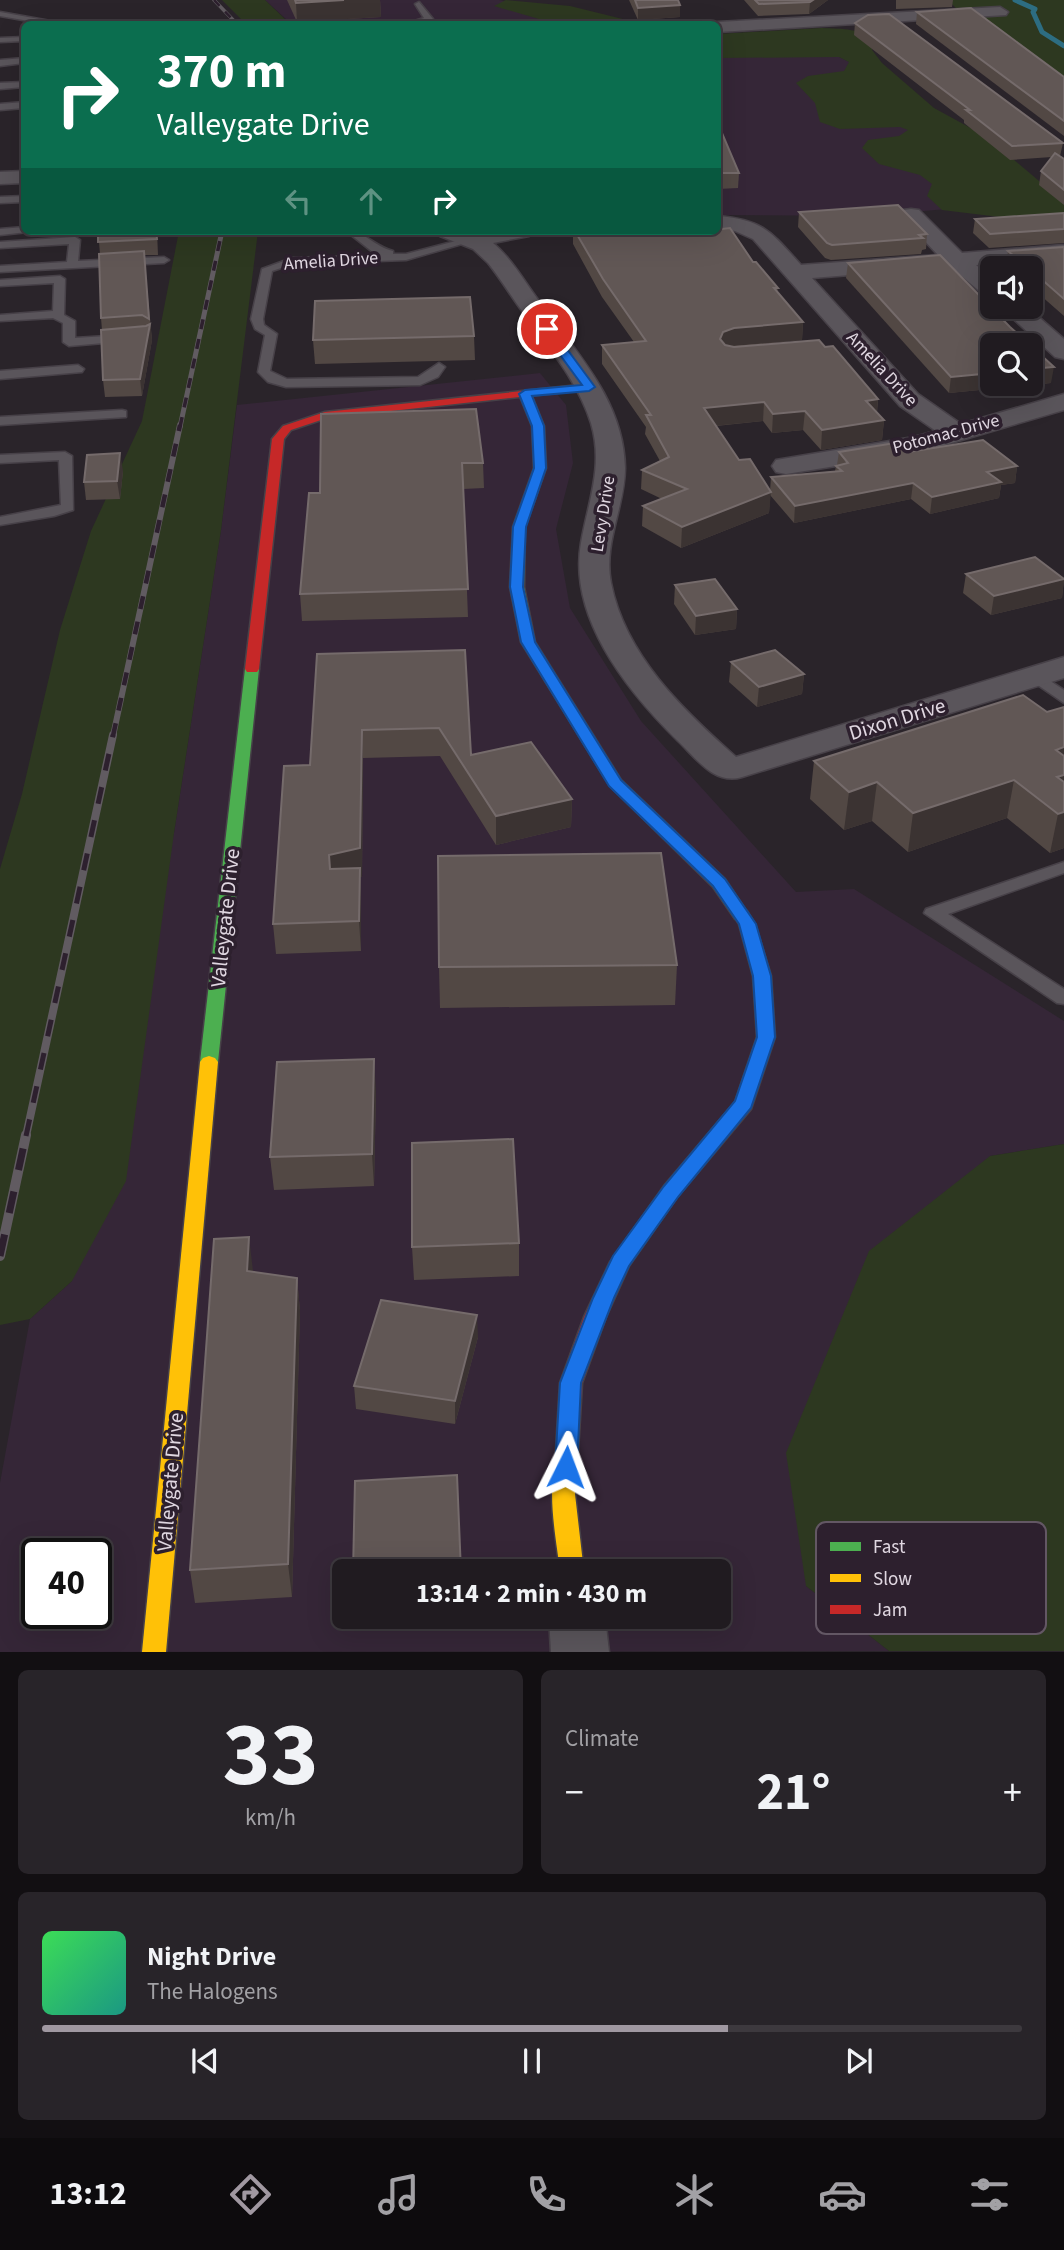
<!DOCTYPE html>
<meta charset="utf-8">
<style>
:root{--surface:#201b20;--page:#282429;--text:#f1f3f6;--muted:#a2a1a5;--line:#3d393e;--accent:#a098a1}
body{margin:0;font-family:"Source Sans 3",sans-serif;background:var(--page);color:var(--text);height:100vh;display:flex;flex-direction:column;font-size:26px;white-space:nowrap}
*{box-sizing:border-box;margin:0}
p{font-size:23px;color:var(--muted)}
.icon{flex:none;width:38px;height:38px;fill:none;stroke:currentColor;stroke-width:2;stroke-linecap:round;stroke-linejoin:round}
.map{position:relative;height:1652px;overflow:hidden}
.details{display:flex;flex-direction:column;gap:18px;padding:18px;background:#120f12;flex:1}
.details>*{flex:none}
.banner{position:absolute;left:21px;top:21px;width:700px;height:214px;border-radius:10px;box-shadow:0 7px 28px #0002,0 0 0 2px var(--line);background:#0b6e4f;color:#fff;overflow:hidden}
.tools{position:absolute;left:980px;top:256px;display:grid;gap:14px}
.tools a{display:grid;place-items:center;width:63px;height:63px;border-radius:10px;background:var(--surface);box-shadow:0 7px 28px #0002,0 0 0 2px var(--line);font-size:35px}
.speed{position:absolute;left:21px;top:1538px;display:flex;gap:14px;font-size:35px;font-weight:700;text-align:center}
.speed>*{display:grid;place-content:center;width:91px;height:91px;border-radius:50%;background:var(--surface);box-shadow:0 7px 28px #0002,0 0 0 2px var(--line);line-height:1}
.speed .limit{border:4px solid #111;border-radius:10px;background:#fff;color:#111}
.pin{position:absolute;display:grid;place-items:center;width:60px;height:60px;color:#fff;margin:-30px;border:4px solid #fff;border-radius:50%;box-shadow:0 2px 7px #0007}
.me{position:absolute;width:77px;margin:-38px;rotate:3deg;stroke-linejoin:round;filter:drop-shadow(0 0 5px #0008)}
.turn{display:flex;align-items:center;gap:24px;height:147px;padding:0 21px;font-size:32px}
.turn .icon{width:91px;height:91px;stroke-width:2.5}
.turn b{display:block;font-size:49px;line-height:60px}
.lanes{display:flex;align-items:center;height:66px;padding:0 21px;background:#0003;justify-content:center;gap:35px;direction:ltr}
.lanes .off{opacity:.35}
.big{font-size:52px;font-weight:700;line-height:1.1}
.details .tile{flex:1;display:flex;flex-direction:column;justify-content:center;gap:10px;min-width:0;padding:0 24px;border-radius:10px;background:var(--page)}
.details .dial{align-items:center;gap:0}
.dial b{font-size:91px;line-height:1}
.song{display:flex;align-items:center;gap:21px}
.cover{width:84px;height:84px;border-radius:10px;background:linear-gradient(135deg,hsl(130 70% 55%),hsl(170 70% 35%))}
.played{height:7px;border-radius:4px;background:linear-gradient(90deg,var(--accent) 70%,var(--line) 70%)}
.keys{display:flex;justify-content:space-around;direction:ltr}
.heat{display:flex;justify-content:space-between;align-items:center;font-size:38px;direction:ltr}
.details .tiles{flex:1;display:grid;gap:18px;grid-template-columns:1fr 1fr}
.tile:last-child{grid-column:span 2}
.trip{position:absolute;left:332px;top:1559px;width:399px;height:70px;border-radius:10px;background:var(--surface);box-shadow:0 7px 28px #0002,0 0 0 2px var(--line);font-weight:700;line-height:70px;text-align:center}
.tab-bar{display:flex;height:112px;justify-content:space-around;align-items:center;background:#0d0b0d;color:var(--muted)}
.tab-bar .icon{width:49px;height:49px}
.tab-bar .selected{color:var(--accent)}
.tab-bar b{font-size:32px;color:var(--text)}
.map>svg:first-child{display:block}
.built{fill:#352637;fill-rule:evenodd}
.green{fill:#2d3820}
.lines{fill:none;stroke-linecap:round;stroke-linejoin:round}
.stream{stroke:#2d6d82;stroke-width:5}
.lane-casing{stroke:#474148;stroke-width:3}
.street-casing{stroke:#474148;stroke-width:3}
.fast-casing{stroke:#474148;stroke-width:3}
.slow-casing{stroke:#474148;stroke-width:3}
.jam-casing{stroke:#474148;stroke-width:3}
.lane{fill:#5a555b;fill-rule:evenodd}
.street{fill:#5a555b;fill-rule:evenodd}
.fast{fill:#4caf50;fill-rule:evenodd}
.slow{fill:#ffc107;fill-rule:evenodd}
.jam{fill:#c62828;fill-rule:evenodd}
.rail-far4-casing{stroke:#615b61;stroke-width:3.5}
.rail-far3-casing{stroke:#615b61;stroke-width:5}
.rail-far2-casing{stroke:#615b61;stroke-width:6}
.rail-far1-casing{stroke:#615b61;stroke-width:8}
.rail-casing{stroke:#615b61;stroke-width:10}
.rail-far4{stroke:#2d202e;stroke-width:2.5;stroke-dasharray:8;stroke-linecap:butt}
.rail-far3{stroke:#2d202e;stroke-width:3.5;stroke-dasharray:10;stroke-linecap:butt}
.rail-far2{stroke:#2d202e;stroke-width:4.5;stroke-dasharray:13;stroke-linecap:butt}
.rail-far1{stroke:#2d202e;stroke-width:5;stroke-dasharray:17;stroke-linecap:butt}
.rail{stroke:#2d202e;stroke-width:7;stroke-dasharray:22;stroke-linecap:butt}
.wall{fill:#524844}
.shaded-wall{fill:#3b3332}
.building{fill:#615755;stroke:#756b6b;stroke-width:2}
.route{fill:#1a73e8;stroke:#114b97;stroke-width:2}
.labels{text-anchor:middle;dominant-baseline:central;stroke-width:7;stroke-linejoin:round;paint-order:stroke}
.far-street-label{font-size:18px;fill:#e0d7e1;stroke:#2d202e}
.street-label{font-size:21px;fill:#e0d7e1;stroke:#2d202e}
.key{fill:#2d202e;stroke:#635764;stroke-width:2}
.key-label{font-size:19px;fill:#e0d7e1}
</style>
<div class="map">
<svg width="1064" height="1652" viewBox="0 0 1064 1652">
<rect width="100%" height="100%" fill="#2a242a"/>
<g class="built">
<path d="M265,0H499L622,24H286V19Z"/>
<path d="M718,56L839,57L849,62L1005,204L866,216L718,215Z"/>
<path d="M540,373L566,405L573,463L556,529L570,608L641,721L796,892L854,889L1064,1021V1144L990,1156L806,1586L889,1651L0,1652V1483L30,1319L72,1281L174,833L221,530L237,405ZM37,1554H96V1614H37ZM345,1572H719V1617H345Z"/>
</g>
<g class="green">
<path d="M222,0H265L286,20V24H246Z"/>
<path d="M506,0L570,6L643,24H556L494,6Z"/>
<path d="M948,0H1064V119Z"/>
<path d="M822,28C843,29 861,28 877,42L872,50L882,63L934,108L987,137L1064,202V218L1032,221L942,210L927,196L932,184L920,175L879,164L862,148L868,140L899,136L908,130L900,127L840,129L820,122L815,103L796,83L808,76L844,71L849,62L839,57L718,58V34Z"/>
<path d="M179,231H258L221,530L174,833L126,1181L72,1281L30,1319L0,1325V869L22,794L60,630L91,531L142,421Z"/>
<path d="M1064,1144V1651H889L806,1586L786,1453L869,1251L990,1156Z"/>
</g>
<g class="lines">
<path class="stream" d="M1015,0L1035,9L1033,12L1042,32L1064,46"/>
<defs>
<g id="lane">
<path d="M419,2L433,19L417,24H405L424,18L415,4Z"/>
<path d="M0,12L56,22L60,24H46L0,16Z"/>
<path d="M24,37V41L0,42V38Z"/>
<path d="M24,58V63L0,66V60Z"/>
<path d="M24,82V87L0,89V83Z"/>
<path d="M24,102V108L0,110V104Z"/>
<path d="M24,196V202L0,203V197Z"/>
<path d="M24,227L28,232L0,235V229Z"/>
<path d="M346,231C365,231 375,247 393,251V254H406L471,237L476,240L406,260L293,264L272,271L263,319L264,325L277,334L270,371L287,379L418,377L439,363L445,367L438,377L420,385L286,387L268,382L258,372L265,335L255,329L251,319L262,269L292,258L381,255L374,253Z"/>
<path d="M75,237L80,240L78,261L164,257L169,260L164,263L0,272V266L67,262L69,244L0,248V242Z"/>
<path d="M60,276L65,279L64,315L75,321V338L123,335L129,339L127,341L69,346L63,342V323L53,318L0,321V315L53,311L54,283L0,286V280Z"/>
<path d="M78,365L84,369L82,372L0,379V371Z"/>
<path d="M122,410L126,411V417L0,425V417Z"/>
<path d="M65,452L72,456L73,510L54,516L0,525V517L61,505L59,460L0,463V455Z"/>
<path d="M1035,671L1064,690V703L1029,679L1027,676Z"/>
<path d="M1064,862V873L948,914L1064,989V1004L1057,1003L924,913L926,909Z"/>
</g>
<g id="street">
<path d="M1000,7L1008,12L1006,15L718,32V24H711L718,22Z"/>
<path d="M24,171V183L0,184V172Z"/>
<path d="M911,209L919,210L962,253L1064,245V259L976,265L992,278V297L984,295L951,267L812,278L918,394L961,424L1064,394V410L917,453L786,474L776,472L772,466L776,460L914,437L936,431L900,406L753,239L735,231L718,228V216C764,220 771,232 801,265L938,255L900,215L903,210Z"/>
<path d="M437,231H532L529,236L493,243C512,259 524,281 539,301C576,352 624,401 625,468C625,507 603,543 611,583C625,655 683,710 736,757L1064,657V678L742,777C714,785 697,759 678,741C628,692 568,618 581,543C588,502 604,466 591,423C578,382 550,349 525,315C512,298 501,279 488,263L473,249L440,236Z"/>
<path d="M999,306H1026L1064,339V359L1055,357Z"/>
<path d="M549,1617H605L609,1652H551Z"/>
</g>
<g id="fast">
<path d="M525,391L531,394L544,426L546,468L525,527L524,587L535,642L621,780L725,879L749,915L747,919H735L713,887L610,786L521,642L510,587L513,527L534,468L532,426L519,394Z"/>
<path d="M252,665L259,669L218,1062L215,1066H203L200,1062L245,669Z"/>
</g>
<g id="slow">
<path d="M209,1056L215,1058L218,1062L166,1652H142L200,1062L203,1058Z"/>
<path d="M566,1457L574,1460L577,1467L575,1494L584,1572H560C557,1542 545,1487 558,1460Z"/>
</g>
<g id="jam">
<path d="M589,384L595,387L593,389L327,418L291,430L284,439L259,669L257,672H247L245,669L272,439L283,426L325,412Z"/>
<path d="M741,910L747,911L755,924L771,976L775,1037L751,1109L678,1196L629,1266L606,1317L582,1383L577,1467L574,1474L566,1477L558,1474L555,1467L560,1383L584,1317L610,1262L664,1186L735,1102L757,1037L753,976L739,924L733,915Z"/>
</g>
</defs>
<use href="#lane" class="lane-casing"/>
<use href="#street" class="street-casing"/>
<use href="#fast" class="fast-casing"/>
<use href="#slow" class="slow-casing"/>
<use href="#jam" class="jam-casing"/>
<use href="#lane" class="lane"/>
<use href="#street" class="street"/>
<use href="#fast" class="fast"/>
<use href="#slow" class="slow"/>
<use href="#jam" class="jam"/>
<defs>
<path id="rail-far4" d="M214,0L237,24"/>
<path id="rail-far3" d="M180,427L222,231"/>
<path id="rail-far2" d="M113,736L180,425"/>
<path id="rail-far1" d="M26,1136L113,735"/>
<path id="rail" d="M0,1256L26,1135"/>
</defs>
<use href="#rail-far4" class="rail-far4-casing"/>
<use href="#rail-far3" class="rail-far3-casing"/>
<use href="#rail-far2" class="rail-far2-casing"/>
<use href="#rail-far1" class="rail-far1-casing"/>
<use href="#rail" class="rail-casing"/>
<use href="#rail-far4" class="rail-far4"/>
<use href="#rail-far3" class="rail-far3"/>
<use href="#rail-far2" class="rail-far2"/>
<use href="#rail-far1" class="rail-far1"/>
<use href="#rail" class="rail"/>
</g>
<g class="wall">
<path d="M287,0H380L381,17L297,22Z"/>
<path d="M629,0H678L680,17L638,20Z"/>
<path d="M744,0H828L809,14L758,16Z"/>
<path d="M896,0H953L952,7L896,9Z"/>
<path d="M917,12L1064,77V136L916,24Z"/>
<path d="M855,23L1063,143L1060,156L1064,159V205L1039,185L1041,171L1052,157L1010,160L964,123V120L854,35Z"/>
<path d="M718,126L739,173L738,188L718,189Z"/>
<path d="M799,212L927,234L926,249L922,250L921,254L831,260L825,258L798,227Z"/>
<path d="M1064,213V243L989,248L973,233L975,219Z"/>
<path d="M722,229L778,288L777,292L803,322L802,340L732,347H825L878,399L877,413L884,420L882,440L821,450L803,430L772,433L763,421L716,426L739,460L770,491L771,477L835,471L836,466L837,465L839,452H909L1017,466L1015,483L1001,485L999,498L930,514L911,499L794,523L770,495L769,513L681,548L642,526L643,506L662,499L641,489L642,470L660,461L645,434L646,427L602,364V345L634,342L602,297L573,244V231H718Z"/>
<path d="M98,231H157L158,255H144L152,340L142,396L105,397L103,380L102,330L101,318L100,254Z"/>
<path d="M1064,247V316L1031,287V268H1009L1006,266L1008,251Z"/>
<path d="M848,263L1051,383L949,393L846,278Z"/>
<path d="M474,336L475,360L315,364L313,340Z"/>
<path d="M321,414L483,463L484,488L463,489L468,617L302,621L300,594L320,493Z"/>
<path d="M123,471L120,499L86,500L84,482Z"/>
<path d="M966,574L1064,578L1062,598L991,615L963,593Z"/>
<path d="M675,585L737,609L736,629L695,635L674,604Z"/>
<path d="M465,650L471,755L572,799L571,827L496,845L440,756L363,758L362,877H360L361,897V951L276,954L273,924L310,765Z"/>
<path d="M731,662L804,674L802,694L757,707L729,682Z"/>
<path d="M1047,712L1064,848L1050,853L1007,818L908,852L872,821L844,830L810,799L814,761Z"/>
<path d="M677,965L675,1005L440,1008L439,967Z"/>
<path d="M376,1091L374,1186L274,1190L270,1157Z"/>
<path d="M519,1243V1276L414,1280L412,1247Z"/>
<path d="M253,1272L297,1278L300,1311L292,1597L195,1603L190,1570Z"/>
<path d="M478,1337L455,1424L356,1409L354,1386Z"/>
</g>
<g class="shaded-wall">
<path d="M344,0H380L381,17L297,22L296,3Z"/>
<path d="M813,0H828L809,14L810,2Z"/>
<path d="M680,5V17L638,20V8Z"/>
<path d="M803,322L802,340L732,346L722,350L720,339L723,332L734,328Z"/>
<path d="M150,324L152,340L142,396L140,379Z"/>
<path d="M1054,367L1051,383L949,393L951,377L992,373V383H1031V369Z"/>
<path d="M878,399L876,418L866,401Z"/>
<path d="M764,402L763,421L703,427L704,408Z"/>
<path d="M805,411L803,430L772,433L773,414Z"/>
<path d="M884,420L882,440L821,450L822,430Z"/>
<path d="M120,453L123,471L120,499L117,481Z"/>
<path d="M1017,466L1015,483L1001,485L999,498L930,514L932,497L987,472Z"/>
<path d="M913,483L911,499L794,523L795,506Z"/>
<path d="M771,492L769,513L681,548L682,527Z"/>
<path d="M1064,579L1062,598L991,615L994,596Z"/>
<path d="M737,609L736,629L695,635L696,616Z"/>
<path d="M804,674L802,694L757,707L759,687Z"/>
<path d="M362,730L363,758L362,877H360L361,897V951L359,921L331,884L329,855Z"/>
<path d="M1064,747V810L1056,813V750Z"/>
<path d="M1014,780L1007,818L908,852L913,813Z"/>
<path d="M877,782L872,821L844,830L849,792Z"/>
<path d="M572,799L571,827L496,845V816Z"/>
<path d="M1064,812V848L1050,853L1058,814Z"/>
<path d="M374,1059L376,1091L374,1186L372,1154Z"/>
<path d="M249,1237L253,1271L251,1304L247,1271Z"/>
<path d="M297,1278L300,1311L292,1597L288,1564Z"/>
<path d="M477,1315L478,1337L455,1424V1401Z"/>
</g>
<g class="building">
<path d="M295,0H344L296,3Z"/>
<path d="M635,0H678L680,5L638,8Z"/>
<path d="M755,0H813L810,2L759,4Z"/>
<path d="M971,8L1064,77V121L917,12Z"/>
<path d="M889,14L1063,143L1012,146L966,110H970L855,23L868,15Z"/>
<path d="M718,126H719L739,173H718Z"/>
<path d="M1055,153L1064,159V190L1041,171Z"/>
<path d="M898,205L927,234L919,235L923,238L832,245L827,243L799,212Z"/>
<path d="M1064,213V229L990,234L975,219Z"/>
<path d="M718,223L722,229L730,228L753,262H756L778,288H774L803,322L734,328L723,332L720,339L725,345L734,347L819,340L825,347L833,346L878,399L866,401L884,420L822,430L805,411L773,414L764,402L704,408L739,460L750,459L771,492L682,527L643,506L687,489L642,470L669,457L646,415H651L602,345L646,341L603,279L575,231H718Z"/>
<path d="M98,231H156L157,239L98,242Z"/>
<path d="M1064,247V299L1031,270V268H1028L1008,251Z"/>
<path d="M144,251L149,319L142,315L101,318L99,254Z"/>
<path d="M940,255L1010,327L1030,345H992V373L951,377L848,263Z"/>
<path d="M470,297L474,336L313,340L315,301Z"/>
<path d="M150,324L140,379L103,380L101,330L146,326Z"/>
<path d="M1031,346L1054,367L1031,369Z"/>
<path d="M476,409L483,463H462L468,589L300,594L309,493H320L321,414Z"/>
<path d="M983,440L1017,466L987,472L1001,482L932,497L913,483L795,506L771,477L842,471L836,466L848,463L839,452L901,442L909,452Z"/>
<path d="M120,453L117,481L84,482L87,455Z"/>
<path d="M1035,557L1064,579L994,596L966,574Z"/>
<path d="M715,579L737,609L696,616L675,585Z"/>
<path d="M465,650L471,755L531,742L572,799L496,816L439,728L362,730L360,848L329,855L330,869L360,868L359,921L273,924L284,766L310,765L317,654Z"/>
<path d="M775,650L804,674L759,687L731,662Z"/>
<path d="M1023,695L1047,712L1064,707V747L1056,750L1064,756V775L1057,777L1064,782V812L1058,814L1014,780L913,813L877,782L849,792L814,761Z"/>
<path d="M661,853L677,965L439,967L438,856Z"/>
<path d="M374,1059L372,1154L270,1157L277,1062Z"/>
<path d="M513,1139L519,1243L412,1247V1143Z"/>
<path d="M249,1237L247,1271L297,1278L288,1564L190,1570L214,1239Z"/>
<path d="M381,1300L477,1315L455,1401L354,1386Z"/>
<path d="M457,1475L461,1572H353L355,1481Z"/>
</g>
<path class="route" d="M543,326H550L595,387L589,391L532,396L544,426L546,468L526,527L523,587L535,642L621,780L725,879L756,924L771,976L775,1037L751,1108L678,1197L629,1266L614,1298L581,1383L577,1467L574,1474L566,1476L558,1474L555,1467L560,1383L593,1298L613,1256L664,1186L735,1101L757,1037L753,976L739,924L713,886L609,786L521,642L510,587L513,527L534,468L532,426L519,394L525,390L582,385L541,329Z"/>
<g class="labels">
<g class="far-street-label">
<text transform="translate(331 261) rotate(-4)">Amelia Drive</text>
<text transform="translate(882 369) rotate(47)">Amelia Drive</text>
<text transform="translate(946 434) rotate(-15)">Potomac Drive</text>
<text transform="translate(603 514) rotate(-81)">Levy Drive</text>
</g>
<g class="street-label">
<text transform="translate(897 719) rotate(-17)">Dixon Drive</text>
<text transform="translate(225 918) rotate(-84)">Valleygate Drive</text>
<text transform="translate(170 1482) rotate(-85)">Valleygate Drive</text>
</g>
</g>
<rect x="816" y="1522" width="230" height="112" rx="10" class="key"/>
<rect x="830" y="1542" width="31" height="9" fill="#4caf50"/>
<rect x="830" y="1574" width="31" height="8" fill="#ffc107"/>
<rect x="830" y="1605" width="31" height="9" fill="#c62828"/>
<g class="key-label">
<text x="873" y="1553">Fast</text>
<text x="873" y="1585">Slow</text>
<text x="873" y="1616">Jam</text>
</g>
</svg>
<div class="tools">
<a><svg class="icon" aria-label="sound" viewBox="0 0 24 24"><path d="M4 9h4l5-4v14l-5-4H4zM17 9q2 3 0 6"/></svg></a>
<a><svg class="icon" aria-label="search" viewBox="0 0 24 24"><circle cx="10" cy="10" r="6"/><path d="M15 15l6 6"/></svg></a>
</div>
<div class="speed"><div class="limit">40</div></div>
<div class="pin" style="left:547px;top:329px;background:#d93025"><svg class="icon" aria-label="arrive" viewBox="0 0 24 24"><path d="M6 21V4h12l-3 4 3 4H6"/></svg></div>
<svg class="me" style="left:566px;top:1467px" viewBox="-20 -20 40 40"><path d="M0-17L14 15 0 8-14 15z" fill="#1a73e8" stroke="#fff" stroke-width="4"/></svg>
<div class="trip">13:14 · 2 min · 430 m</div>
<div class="banner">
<div class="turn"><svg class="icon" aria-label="right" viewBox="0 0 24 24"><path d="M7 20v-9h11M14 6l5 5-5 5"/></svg><div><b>370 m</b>Valleygate Drive</div></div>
<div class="lanes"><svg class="icon off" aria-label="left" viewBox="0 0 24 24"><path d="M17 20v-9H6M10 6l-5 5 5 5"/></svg><svg class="icon off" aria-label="ahead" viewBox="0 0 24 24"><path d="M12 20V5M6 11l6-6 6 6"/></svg><svg class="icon" aria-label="right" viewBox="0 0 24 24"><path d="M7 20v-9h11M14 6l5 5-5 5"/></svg></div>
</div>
</div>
<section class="details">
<div class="tiles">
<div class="tile dial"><b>33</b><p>km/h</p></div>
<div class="tile"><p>Climate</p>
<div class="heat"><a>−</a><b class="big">21°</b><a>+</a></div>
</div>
<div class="tile">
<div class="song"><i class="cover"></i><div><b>Night Drive</b><p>The Halogens</p></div></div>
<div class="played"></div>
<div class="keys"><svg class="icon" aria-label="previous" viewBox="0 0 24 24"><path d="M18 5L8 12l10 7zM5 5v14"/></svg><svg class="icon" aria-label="pause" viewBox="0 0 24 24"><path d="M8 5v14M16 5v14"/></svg><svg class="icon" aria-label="next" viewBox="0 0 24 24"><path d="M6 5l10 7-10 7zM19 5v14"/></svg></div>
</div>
</div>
</section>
<nav class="tab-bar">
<b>13:12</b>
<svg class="icon selected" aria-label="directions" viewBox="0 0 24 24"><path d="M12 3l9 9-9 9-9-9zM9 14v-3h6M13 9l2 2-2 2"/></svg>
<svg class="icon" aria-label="music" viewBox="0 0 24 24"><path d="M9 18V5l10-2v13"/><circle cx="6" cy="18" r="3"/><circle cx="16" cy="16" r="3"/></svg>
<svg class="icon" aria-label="phone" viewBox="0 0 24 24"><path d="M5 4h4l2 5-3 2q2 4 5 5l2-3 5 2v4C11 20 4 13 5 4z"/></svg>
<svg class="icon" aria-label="climate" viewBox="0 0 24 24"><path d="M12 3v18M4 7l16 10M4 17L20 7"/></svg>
<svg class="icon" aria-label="car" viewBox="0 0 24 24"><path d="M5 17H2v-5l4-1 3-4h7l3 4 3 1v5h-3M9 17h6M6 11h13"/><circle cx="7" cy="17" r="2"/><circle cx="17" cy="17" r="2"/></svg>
<svg class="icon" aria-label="filters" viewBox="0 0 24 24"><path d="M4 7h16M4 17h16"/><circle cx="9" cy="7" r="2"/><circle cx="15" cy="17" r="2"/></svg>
</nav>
